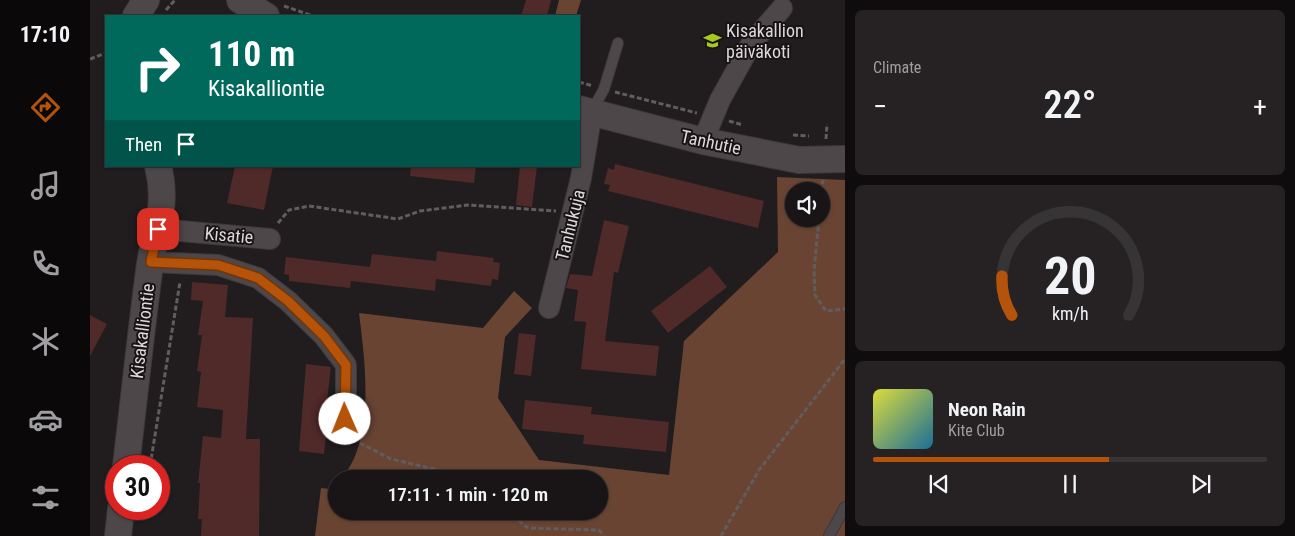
<!DOCTYPE html>
<meta charset="utf-8">
<style>
:root{--surface:#191516;--page:#262223;--text:#f1f3f6;--muted:#9f9fa1;--line:#373435;--accent:#b45309}
body{margin:0;font-family:"Roboto Condensed",sans-serif;background:var(--page);color:var(--text);height:100vh;display:flex;flex-direction:column;font-size:19px;white-space:nowrap}
*{box-sizing:border-box;margin:0}
p{font-size:16px;color:var(--muted)}
.icon{flex:none;width:28px;height:28px;fill:none;stroke:currentColor;stroke-width:2;stroke-linecap:round;stroke-linejoin:round}
.map{position:relative;flex:1;overflow:hidden}
.drawer{display:flex;flex-direction:column;gap:10px;padding:10px;background:#0e0c0c;width:450px}
.drawer>*{flex:none}
.guide{position:absolute;left:15px;top:15px;width:475px;height:152px;border-radius:0px;box-shadow:0 1px 4px #0004,0 0 0 1px var(--line);background:#00695c;color:#fff;overflow:hidden}
.controls{position:absolute;left:695px;top:182px;display:grid;gap:10px}
.controls a{display:grid;place-items:center;width:45px;height:45px;border-radius:50%;background:var(--surface);box-shadow:0 1px 4px #0004,0 0 0 1px var(--line);font-size:25px}
.speed{position:absolute;left:15px;top:455px;display:flex;gap:10px;font-size:25px;font-weight:700;text-align:center}
.speed>*{display:grid;place-content:center;width:65px;height:65px;border-radius:50%;background:var(--surface);box-shadow:0 1px 4px #0004,0 0 0 1px var(--line);line-height:1}
.speed .limit{border:8px solid #d22;background:#fff;color:#111}
.pin{position:absolute;display:grid;place-items:center;width:42px;height:42px;color:#fff;margin:-21px;border-radius:10px;box-shadow:0 2px 8px #0006}
.me{position:absolute;width:55px;margin:-28px;rotate:359deg;stroke-linejoin:round;filter:drop-shadow(0 0 4px #0008)}
.turn{display:flex;align-items:center;gap:18px;height:105px;padding:0 20px;font-size:22px}
.turn .icon{width:65px;height:65px;stroke-width:2.5}
.turn b{display:block;font-size:35px;line-height:42px}
.then{display:flex;align-items:center;height:48px;padding:0 20px;background:#0003;gap:10px;font-size:19px}
.big{font-size:38px;font-weight:600;line-height:1.1}
.drawer .widget{flex:1;display:flex;flex-direction:column;justify-content:center;gap:8px;min-width:0;padding:0 18px;border-radius:8px;background:var(--page)}
.drawer .dial{align-items:center;gap:0}
.dial svg{height:130px;overflow:visible;fill:none;stroke:var(--line);stroke-width:7;stroke-linecap:round;text-anchor:middle}
.dial text{fill:var(--text);stroke:none}
.song{display:flex;align-items:center;gap:15px}
.cover{width:60px;height:60px;border-radius:8px;background:linear-gradient(135deg,hsl(60 70% 55%),hsl(200 70% 35%))}
.played{height:5px;border-radius:2px;background:linear-gradient(90deg,var(--accent) 60%,var(--line) 60%)}
.keys{display:flex;justify-content:space-around;direction:ltr}
.heat{display:flex;justify-content:space-between;align-items:center;font-size:28px;direction:ltr}
.trip{position:absolute;left:238px;top:470px;width:280px;height:50px;border-radius:25px;background:var(--surface);box-shadow:0 1px 4px #0004,0 0 0 1px var(--line);font-weight:600;line-height:50px;text-align:center}
main{display:flex;flex:1;min-height:0}
.tabs{display:flex;flex-direction:column;width:90px;justify-content:space-around;align-items:center;background:#0a0809;color:var(--muted)}
.tabs .icon{width:35px;height:35px}
.tabs .current{color:var(--accent)}
.tabs b{font-size:22px;color:var(--text)}
.map>svg:first-child{display:block}
.forest{fill:#694433;fill-rule:evenodd}
.building{fill:#502929}
.lines{fill:none;stroke-linecap:round;stroke-linejoin:round}
.service-casing{stroke:#3d393a;stroke-width:12}
.minor-casing{stroke:#3d393a;stroke-width:22}
.tertiary-casing{stroke:#3d393a;stroke-width:28}
.path{stroke:#615d5e;stroke-width:3;stroke-dasharray:5 2.5;stroke-linecap:butt}
.service{stroke:#4d4749;stroke-width:10}
.minor{stroke:#4d4749;stroke-width:20}
.tertiary{stroke:#4d4749;stroke-width:26}
.route-casing{stroke:#753606;stroke-width:12}
.route{stroke:#b45309;stroke-width:9}
.labels{text-anchor:middle;dominant-baseline:central;stroke-width:4;stroke-linejoin:round;paint-order:stroke}
.poi-label{font-size:18px;fill:#ddd9da;stroke:#181315;text-anchor:start}
.street-label{font-size:18px;fill:#ddd9da;stroke:#181315}
</style>
<main>
<nav class="tabs">
<b>17:10</b>
<svg class="icon current" aria-label="directions" viewBox="0 0 24 24"><path d="M12 3l9 9-9 9-9-9zM9 14v-3h6M13 9l2 2-2 2"/></svg>
<svg class="icon" aria-label="music" viewBox="0 0 24 24"><path d="M9 18V5l10-2v13"/><circle cx="6" cy="18" r="3"/><circle cx="16" cy="16" r="3"/></svg>
<svg class="icon" aria-label="phone" viewBox="0 0 24 24"><path d="M5 4h4l2 5-3 2q2 4 5 5l2-3 5 2v4C11 20 4 13 5 4z"/></svg>
<svg class="icon" aria-label="climate" viewBox="0 0 24 24"><path d="M12 3v18M4 7l16 10M4 17L20 7"/></svg>
<svg class="icon" aria-label="car" viewBox="0 0 24 24"><path d="M5 17H2v-5l4-1 3-4h7l3 4 3 1v5h-3M9 17h6M6 11h13"/><circle cx="7" cy="17" r="2"/><circle cx="17" cy="17" r="2"/></svg>
<svg class="icon" aria-label="filters" viewBox="0 0 24 24"><path d="M4 7h16M4 17h16"/><circle cx="9" cy="7" r="2"/><circle cx="15" cy="17" r="2"/></svg>
</nav>
<div class="map">
<svg width="755" height="536" viewBox="0 0 755 536">
<rect width="100%" height="100%" fill="#211c1e"/>
<g class="forest">
<path d="M469,0H491L486,16H465Z"/>
<path d="M687,177L755,180V536H225L231,488L242,489L246,484V511H509V479H251C286,440 275,361 269,313L393,328L424,291L442,308L415,337L408,398L449,460L579,475L594,341L688,252ZM704,191H731V219H704Z"/>
</g>
<g class="building">
<path d="M436,0H461L457,16H431Z"/>
<path d="M525,164L674,201L668,228L518,191L520,185L514,184L518,168L524,170Z"/>
<path d="M145,166H183L174,210L137,203Z"/>
<path d="M321,166H386L384,183L320,176Z"/>
<path d="M430,166H447L442,207L426,205Z"/>
<path d="M514,220L539,226L528,273L524,272L515,341L569,346L566,376L491,369L496,322L484,321L488,290L476,288L480,274L502,276Z"/>
<path d="M347,251L404,258L403,262L410,263L408,280L402,279L401,286L346,279L345,291L261,281L260,288L199,281V275L194,274L196,257L280,267L282,254L346,261Z"/>
<path d="M620,266L637,287L578,333L561,311Z"/>
<path d="M102,282L138,285L135,317L163,318L156,439H170L169,536H111L112,519H108L110,483H108L113,436L131,438L133,410L107,407L111,372L107,371L112,335H108L113,301L101,300Z"/>
<path d="M0,315L17,324L0,356Z"/>
<path d="M429,333L446,335L441,376L424,374Z"/>
<path d="M216,364L241,367L237,400H240L234,454L209,451Z"/>
<path d="M435,400L502,407L501,414L579,422L576,452L493,444L494,435L432,429Z"/>
</g>
<g class="lines">
<defs>
<g id="service">
<path d="M502,111L514,89L528,43"/>
<path d="M739,536L755,507"/>
</g>
<g id="minor">
<path d="M613,141L630,100L661,44L692,8"/>
<path d="M68,229L180,239"/>
<path d="M61,262L128,265L168,278L198,301L234,336L256,365V435"/>
<path d="M459,308L491,178L502,112"/>
</g>
<g id="tertiary">
<path d="M150,0L176,16"/>
<path d="M46,16L56,0"/>
<path d="M489,109L613,141L709,160L755,159"/>
<path d="M36,466C44,399 51,331 60,264C66,227 78,205 68,166"/>
<path d="M28,536L31,509"/>
</g>
</defs>
<use href="#service" class="service-casing"/>
<use href="#minor" class="minor-casing"/>
<use href="#tertiary" class="tertiary-casing"/>
<g class="path">
<path d="M194,6L223,16"/>
<path d="M76,10L85,0"/>
<path d="M0,59L16,53"/>
<path d="M489,82L503,86"/>
<path d="M525,92L607,113"/>
<path d="M639,121L653,125"/>
<path d="M703,135L719,136"/>
<path d="M736,139L737,124"/>
<path d="M731,199L733,180"/>
<path d="M729,219L724,270L725,295L736,311L755,309"/>
<path d="M188,223L199,210L219,206L308,219L330,211L378,205L466,211"/>
<path d="M270,443L301,459L386,479"/>
<path d="M60,466L90,282"/>
<path d="M417,511L438,528L509,530L514,536"/>
<path d="M631,536L669,470L755,359"/>
</g>
<use href="#service" class="service"/>
<use href="#minor" class="minor"/>
<use href="#tertiary" class="tertiary"/>
</g>
<g class="lines">
<defs>
<path id="route" d="M68,229L61,262L128,265L168,278L198,301L234,336L256,365L255,419"/>
</defs>
<use href="#route" class="route-casing"/>
<use href="#route" class="route"/>
</g>
<defs>
<symbol id="school-bare" viewBox="-9 -9 18 18"><path d="M0-5L7-2L0 1L-7-2ZM-4 1L0 2.5L4 1V4Q0 6-4 4Z" fill="#a7c81e" stroke="#181315" stroke-width="2.5" paint-order="stroke"/></symbol>
</defs>
<g fill-rule="evenodd">
<use href="#school-bare" x="610" y="28" width="25" height="25"/>
</g>
<g class="labels">
<g class="poi-label">
<text x="636" y="30">Kisakallion<tspan x="636" dy="21">päiväkoti</tspan></text>
</g>
<g class="street-label">
<text transform="translate(621 142) rotate(12)">Tanhutie</text>
<text transform="translate(480 225) rotate(-76)">Tanhukuja</text>
<text transform="translate(139 235) rotate(5)">Kisatie</text>
<text transform="translate(52 331) rotate(-83)">Kisakalliontie</text>
</g>
</g>
</svg>
<div class="controls">
<a><svg class="icon" aria-label="sound" viewBox="0 0 24 24"><path d="M4 9h4l5-4v14l-5-4H4zM17 9q2 3 0 6"/></svg></a>
</div>
<div class="speed"><div class="limit">30</div></div>
<div class="pin" style="left:68px;top:229px;background:#d93025"><svg class="icon" aria-label="arrive" viewBox="0 0 24 24"><path d="M6 21V4h12l-3 4 3 4H6"/></svg></div>
<svg class="me" style="left:255px;top:419px" viewBox="-20 -20 40 40"><circle r="19" fill="#fff"/><path d="M0-13L10 11 0 6-10 11z" fill="#b45309"/></svg>
<div class="trip">17:11 · 1 min · 120 m</div>
<div class="guide">
<div class="turn"><svg class="icon" aria-label="right" viewBox="0 0 24 24"><path d="M7 20v-9h11M14 6l5 5-5 5"/></svg><div><b>110 m</b>Kisakalliontie</div></div>
<div class="then">Then<svg class="icon" aria-label="arrive" viewBox="0 0 24 24"><path d="M6 21V4h12l-3 4 3 4H6"/></svg></div>
</div>
</div>
<section class="drawer">
<div class="widget"><p>Climate</p>
<div class="heat"><a>−</a><b class="big">22°</b><a>+</a></div>
</div>
<div class="widget dial"><svg viewBox="0 0 100 80">
<path d="M14 69A42 42 0 1 1 86 69"/>
<path d="M14 69A42 42 0 0 1 8 45" stroke="#b45309"/>
<text x="50" y="56" font-size="32" font-weight="700">20</text>
<text x="50" y="72" font-size="11">km/h</text>
</svg></div>
<div class="widget">
<div class="song"><i class="cover"></i><div><b>Neon Rain</b><p>Kite Club</p></div></div>
<div class="played"></div>
<div class="keys"><svg class="icon" aria-label="previous" viewBox="0 0 24 24"><path d="M18 5L8 12l10 7zM5 5v14"/></svg><svg class="icon" aria-label="pause" viewBox="0 0 24 24"><path d="M8 5v14M16 5v14"/></svg><svg class="icon" aria-label="next" viewBox="0 0 24 24"><path d="M6 5l10 7-10 7zM19 5v14"/></svg></div>
</div>
</section>
</main>
